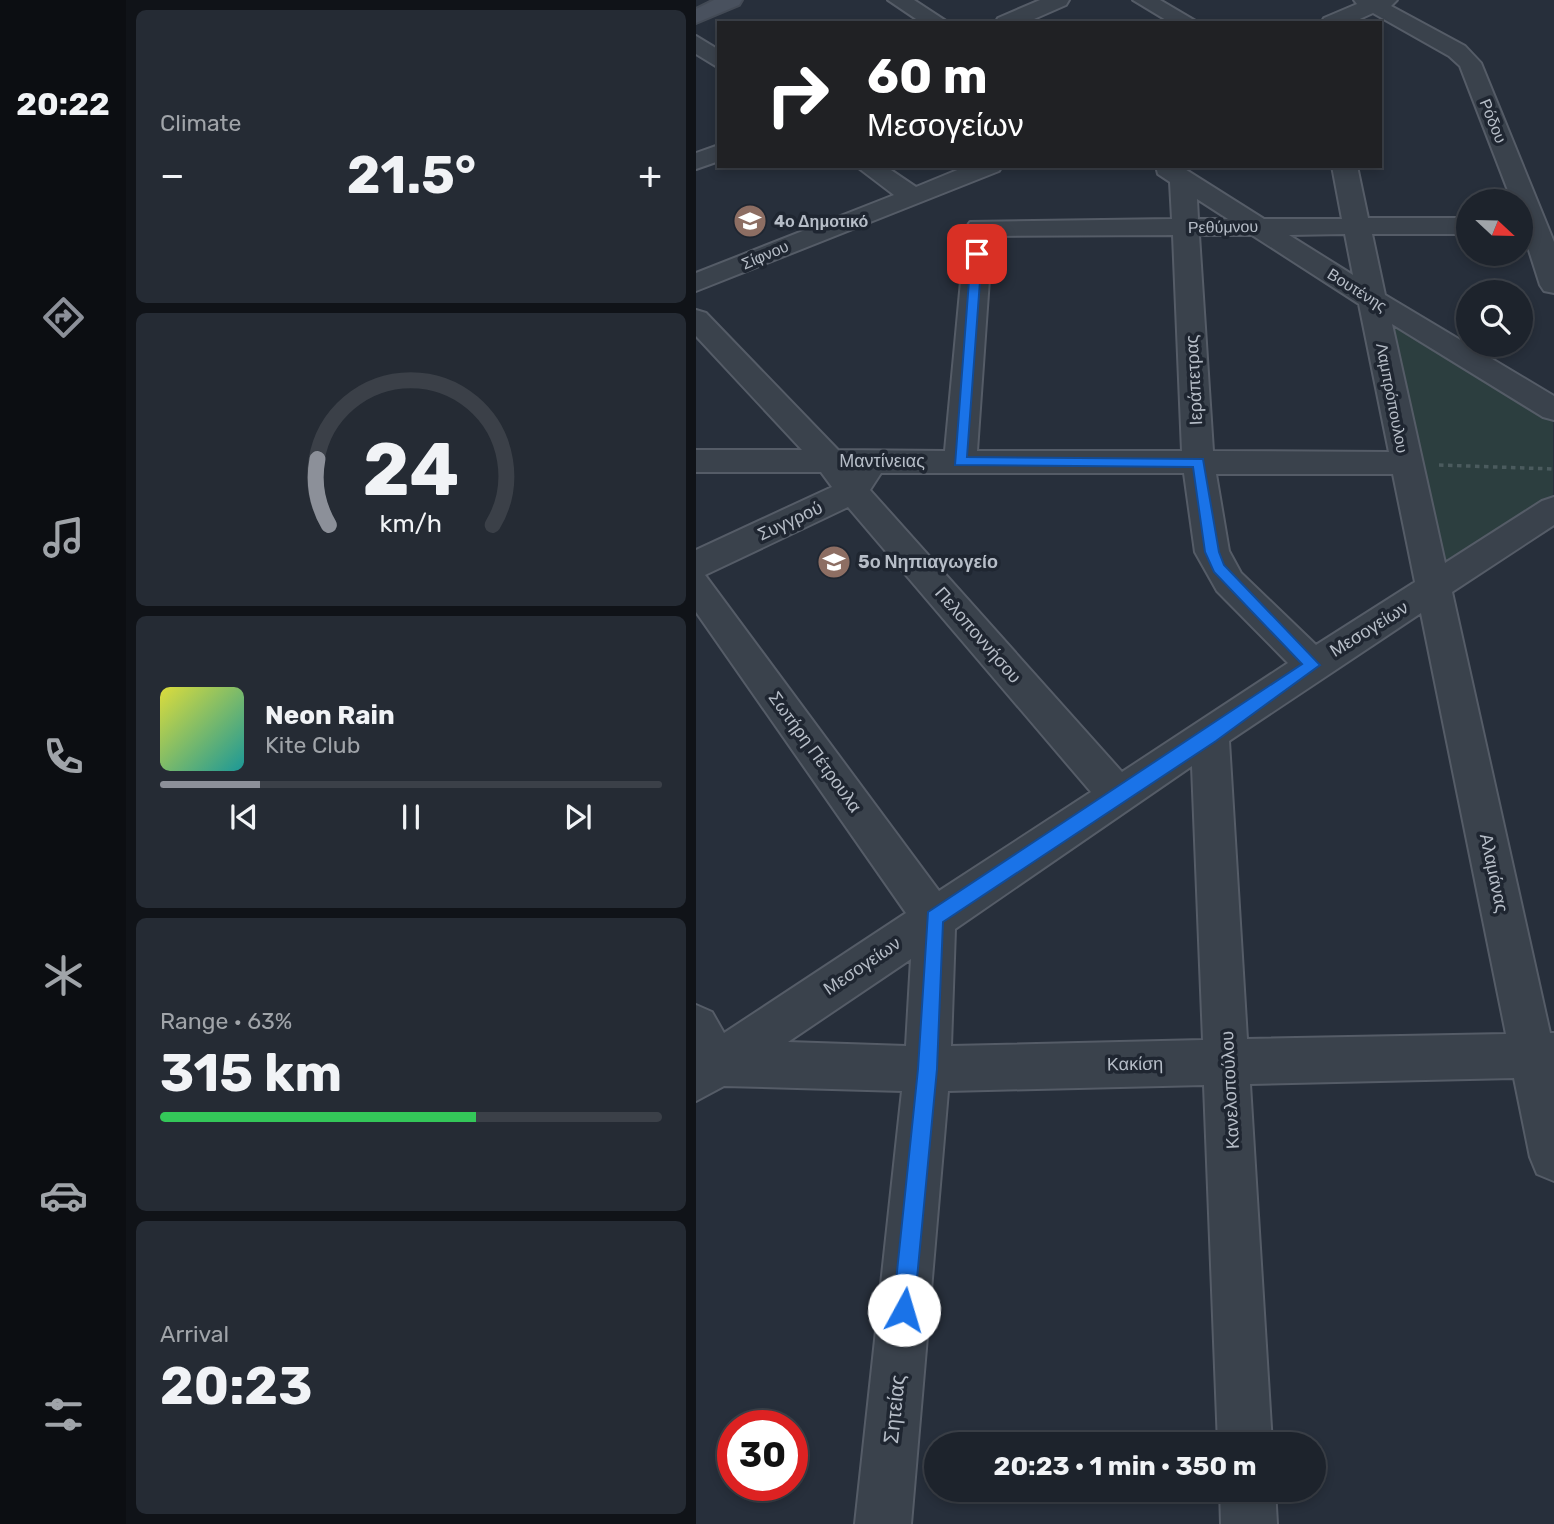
<!DOCTYPE html>
<meta charset="utf-8">
<style>
:root{--surface:#1d232c;--page:#252b34;--text:#f1f3f6;--muted:#a0a4a9;--line:#3b4048;--accent:#8c9099}
body{margin:0;font-family:Rubik,sans-serif;background:var(--page);color:var(--text);height:100vh;display:flex;flex-direction:column;font-size:26px;white-space:nowrap}
*{box-sizing:border-box;margin:0}
p{font-size:23px;color:var(--muted)}
.icon{flex:none;width:38px;height:38px;fill:none;stroke:currentColor;stroke-width:2;stroke-linecap:round;stroke-linejoin:round}
.map{position:relative;flex:1;overflow:hidden}
.sheet{display:flex;flex-direction:column;gap:10px;padding:10px;background:#101318;width:570px}
.sheet>*{flex:none}
.banner{position:absolute;left:21px;top:21px;width:665px;height:147px;border-radius:0px;box-shadow:0 4px 10px #0003,0 0 0 2px var(--line);background:#202124;color:#fff;overflow:hidden}
.needle{width:46px;rotate:112deg}
.tools{position:absolute;left:760px;top:189px;display:grid;gap:14px}
.tools a{display:grid;place-items:center;width:77px;height:77px;border-radius:50%;background:var(--surface);box-shadow:0 4px 10px #0003,0 0 0 2px var(--line);font-size:35px}
.speed{position:absolute;left:21px;top:1410px;display:flex;gap:14px;font-size:35px;font-weight:700;text-align:center}
.speed>*{display:grid;place-content:center;width:91px;height:91px;border-radius:50%;background:var(--surface);box-shadow:0 4px 10px #0003,0 0 0 2px var(--line);line-height:1}
.speed .limit{border:10px solid #d22;background:#fff;color:#111}
.pin{position:absolute;display:grid;place-items:center;width:60px;height:60px;color:#fff;margin:-30px;border-radius:14px;box-shadow:0 4px 10px #0006}
.me{position:absolute;width:77px;margin:-38px;rotate:6deg;stroke-linejoin:round;filter:drop-shadow(0 0 5px #0008)}
.turn{display:flex;align-items:center;gap:24px;height:147px;padding:0 35px;font-size:32px}
.turn .icon{width:91px;height:91px;stroke-width:2.5}
.turn b{display:block;font-size:49px;line-height:60px}
.big{font-size:52px;font-weight:700;line-height:1.1}
.sheet .tile{flex:1;display:flex;flex-direction:column;justify-content:center;gap:10px;min-width:0;padding:0 24px;border-radius:10px;background:var(--page)}
.sheet .dial{align-items:center;gap:0}
.dial svg{height:182px;overflow:visible;fill:none;stroke:var(--line);stroke-width:7;stroke-linecap:round;text-anchor:middle}
.dial text{fill:var(--text);stroke:none}
.song{display:flex;align-items:center;gap:21px}
.cover{width:84px;height:84px;border-radius:10px;background:linear-gradient(135deg,hsl(60 70% 55%),hsl(180 70% 35%))}
.played{height:7px;border-radius:4px;background:linear-gradient(90deg,var(--accent) 20%,var(--line) 20%)}
.keys{display:flex;justify-content:space-around;direction:ltr}
.heat{display:flex;justify-content:space-between;align-items:center;font-size:38px;direction:ltr}
.charge{height:10px;border-radius:5px;background:linear-gradient(90deg,#34c759 63%,var(--line) 0)}
.trip{position:absolute;left:228px;top:1432px;width:402px;height:70px;border-radius:35px;background:var(--surface);box-shadow:0 4px 10px #0003,0 0 0 2px var(--line);font-weight:700;line-height:70px;text-align:center}
main{display:flex;flex:1;min-height:0}
.tab-bar{display:flex;flex-direction:column;width:126px;justify-content:space-around;align-items:center;background:#0c0e12;color:var(--muted)}
.tab-bar .icon{width:49px;height:49px}
.tab-bar .on{color:var(--accent)}
.tab-bar b{font-size:32px;color:var(--text)}
.map>svg:first-child{display:block}
.green{fill:#2c3e3f}
.lines{fill:none;stroke-linecap:round;stroke-linejoin:round}
.street-casing{stroke:#555c67;stroke-width:4}
.secondary-casing{stroke:#434a55;stroke-width:4}
.path{stroke:#4b5b5e;stroke-width:3.5;stroke-dasharray:4.5 4.5;stroke-linecap:butt}
.street{fill:#3a424c;fill-rule:evenodd}
.secondary{fill:#49515e;fill-rule:evenodd}
.route{fill:#1a73e8;stroke:#114b97;stroke-width:2}
.labels{text-anchor:middle;dominant-baseline:central;stroke-width:7;stroke-linejoin:round;paint-order:stroke}
.far-street-label{font-size:16px;fill:#b6bdc7;stroke:#1f2631}
.far-poi-label{font-size:16px;font-weight:bold;fill:#b6bdc7;stroke:#1f2631;text-anchor:start}
.street-label{font-size:18px;fill:#b6bdc7;stroke:#1f2631}
.poi-label{font-size:18px;font-weight:bold;fill:#b6bdc7;stroke:#1f2631;text-anchor:start}
.near-street-label{font-size:21px;fill:#b6bdc7;stroke:#1f2631}
</style>
<main>
<nav class="tab-bar">
<b>20:22</b>
<svg class="icon on" aria-label="directions" viewBox="0 0 24 24"><path d="M12 3l9 9-9 9-9-9zM9 14v-3h6M13 9l2 2-2 2"/></svg>
<svg class="icon" aria-label="music" viewBox="0 0 24 24"><path d="M9 18V5l10-2v13"/><circle cx="6" cy="18" r="3"/><circle cx="16" cy="16" r="3"/></svg>
<svg class="icon" aria-label="phone" viewBox="0 0 24 24"><path d="M5 4h4l2 5-3 2q2 4 5 5l2-3 5 2v4C11 20 4 13 5 4z"/></svg>
<svg class="icon" aria-label="climate" viewBox="0 0 24 24"><path d="M12 3v18M4 7l16 10M4 17L20 7"/></svg>
<svg class="icon" aria-label="car" viewBox="0 0 24 24"><path d="M5 17H2v-5l4-1 3-4h7l3 4 3 1v5h-3M9 17h6M6 11h13"/><circle cx="7" cy="17" r="2"/><circle cx="17" cy="17" r="2"/></svg>
<svg class="icon" aria-label="filters" viewBox="0 0 24 24"><path d="M4 7h16M4 17h16"/><circle cx="9" cy="7" r="2"/><circle cx="15" cy="17" r="2"/></svg>
</nav>
<section class="sheet">
<div class="tile"><p>Climate</p>
<div class="heat"><a>−</a><b class="big">21.5°</b><a>+</a></div>
</div>
<div class="tile dial"><svg viewBox="0 0 100 80">
<path d="M14 69A42 42 0 1 1 86 69"/>
<path d="M14 69A42 42 0 0 1 9 40" stroke="#8c9099"/>
<text x="50" y="56" font-size="32" font-weight="700">24</text>
<text x="50" y="72" font-size="11">km/h</text>
</svg></div>
<div class="tile">
<div class="song"><i class="cover"></i><div><b>Neon Rain</b><p>Kite Club</p></div></div>
<div class="played"></div>
<div class="keys"><svg class="icon" aria-label="previous" viewBox="0 0 24 24"><path d="M18 5L8 12l10 7zM5 5v14"/></svg><svg class="icon" aria-label="pause" viewBox="0 0 24 24"><path d="M8 5v14M16 5v14"/></svg><svg class="icon" aria-label="next" viewBox="0 0 24 24"><path d="M6 5l10 7-10 7zM19 5v14"/></svg></div>
</div>
<div class="tile"><p>Range · 63%</p><b class="big">315 km</b><div class="charge"></div></div>
<div class="tile"><p>Arrival</p><b class="big">20:23</b></div>
</section>
<div class="map">
<svg width="858" height="1524" viewBox="0 0 858 1524">
<rect width="100%" height="100%" fill="#272f3b"/>
<path class="green" d="M685,310L857,417V501L744,575Z"/>
<g class="lines">
<defs>
<g id="street">
<path d="M192,0H218L253,23H226Z"/>
<path d="M344,0H373L370,5L329,23H299L302,18Z"/>
<path d="M437,0H464L503,23H475Z"/>
<path d="M658,0H701L695,6L769,46L785,63L858,242V293L848,291L844,285L824,222V201H816L764,66L753,56L677,13L655,23H625L628,18L661,4Z"/>
<path d="M0,36L23,50V68L0,54Z"/>
<path d="M23,145V161L0,169V153Z"/>
<path d="M160,166H189L220,187L271,166H306L303,171L0,291V273L198,195Z"/>
<path d="M460,166H484L568,219H646L636,166H661L672,218H772V234H676L689,295L858,396V420L847,417L696,324L749,563L846,501L858,497V525L756,592L854,1033H858V1181L841,1174L834,1157L818,1078L554,1084L576,1444H522L508,1085L252,1091L215,1524H159L206,1091L28,1086L0,1101V1005L16,1012L28,1033L210,913L0,612V550L136,487L125,472H0V450H106L0,336V310L10,313L142,450L249,451L270,228L274,222L476,219L474,182L462,174ZM501,199L532,219H502ZM649,234L657,275L593,235ZM477,235L486,451H281L296,236ZM503,235H556L663,304L693,452L517,451ZM185,473H488L499,552L521,591L592,663L426,772L174,490ZM520,474H697L719,582L620,645L545,573L533,551ZM152,507L395,792L243,891L9,575ZM725,613L810,1034L551,1039L533,741ZM496,766L507,1040L255,1046L259,929ZM215,959L210,1046L92,1042Z"/>
<path d="M524,1489H579L581,1524H525Z"/>
</g>
<path id="secondary" d="M18,0H46L43,5L0,23V9Z"/>
</defs>
<use href="#street" class="street-casing"/>
<use href="#secondary" class="secondary-casing"/>
<path class="path" d="M743,465L858,469"/>
<use href="#street" class="street"/>
<use href="#secondary" class="secondary"/>
</g>
<path class="route" d="M281,251L286,254L271,457L507,459L523,552L528,565L624,665L520,741L247,922L241,1069L218,1310L215,1317L208,1321L200,1317L197,1310L222,1069L232,912L606,664L518,572L509,552L497,467L259,465L275,254Z"/>
<defs>
<symbol id="school-disc" viewBox="-11 -11 22 22"><circle r="9.5" fill="#8d6e63" stroke="#1f2631"/><path d="M0-5L7-2L0 1L-7-2ZM-4 1L0 2.5L4 1V4Q0 6-4 4Z" fill="#fff"/></symbol>
</defs>
<g fill-rule="evenodd">
<use href="#school-disc" x="35" y="202" width="38" height="38"/>
<use href="#school-disc" x="119" y="543" width="38" height="38"/>
</g>
<g class="labels">
<g class="far-street-label">
<text transform="translate(797 121) rotate(68)">Ρόδου</text>
<text transform="translate(527 227) rotate(-1)">Ρεθύμνου</text>
<text transform="translate(69 255) rotate(-23)">Σίφνου</text>
<text transform="translate(661 290) rotate(32)">Βουτένης</text>
<text transform="translate(696 398) rotate(79)">Λαμπρόπουλου</text>
</g>
<g class="far-poi-label">
<text x="78" y="221">4ο Δημοτικό</text>
</g>
<g class="street-label">
<text transform="translate(498 380) rotate(-93)">Ιεράπετρας</text>
<text x="186" y="461">Μαντίνειας</text>
<text transform="translate(94 521) rotate(-25)">Συγγρού</text>
<text transform="translate(673 629) rotate(-32)">Μεσογείων</text>
<text transform="translate(282 635) rotate(49)">Πελοποννήσου</text>
<text transform="translate(119 752) rotate(54)">Σωτήρη Πέτρουλα</text>
<text transform="translate(798 873) rotate(78)">Αλαμάνας</text>
<text transform="translate(166 966) rotate(-34)">Μεσογείων</text>
<text transform="translate(439 1064) rotate(-1)">Κακίση</text>
<text transform="translate(534 1090) rotate(-93)">Κανελοπούλου</text>
</g>
<g class="poi-label">
<text x="162" y="562">5ο Νηπιαγωγείο</text>
</g>
<g class="near-street-label">
<text transform="translate(198 1409) rotate(-84)">Σητείας</text>
</g>
</g>
</svg>
<div class="tools">
<a><svg class="needle" viewBox="-14 -14 28 28"><path d="M0-13l5 13h-10z" fill="#e53935"/><path d="M0 13l5-13h-10z" fill="#a0a4a9"/></svg></a>
<a><svg class="icon" aria-label="search" viewBox="0 0 24 24"><circle cx="10" cy="10" r="6"/><path d="M15 15l6 6"/></svg></a>
</div>
<div class="speed"><div class="limit">30</div></div>
<div class="pin" style="left:281px;top:254px;background:#d93025"><svg class="icon" aria-label="arrive" viewBox="0 0 24 24"><path d="M6 21V4h12l-3 4 3 4H6"/></svg></div>
<svg class="me" style="left:208px;top:1310px" viewBox="-20 -20 40 40"><circle r="19" fill="#fff"/><path d="M0-13L10 11 0 6-10 11z" fill="#1a73e8"/></svg>
<div class="trip">20:23 · 1 min · 350 m</div>
<div class="banner">
<div class="turn"><svg class="icon" aria-label="right" viewBox="0 0 24 24"><path d="M7 20v-9h11M14 6l5 5-5 5"/></svg><div><b>60 m</b>Μεσογείων</div></div>
</div>
</div>
</main>
